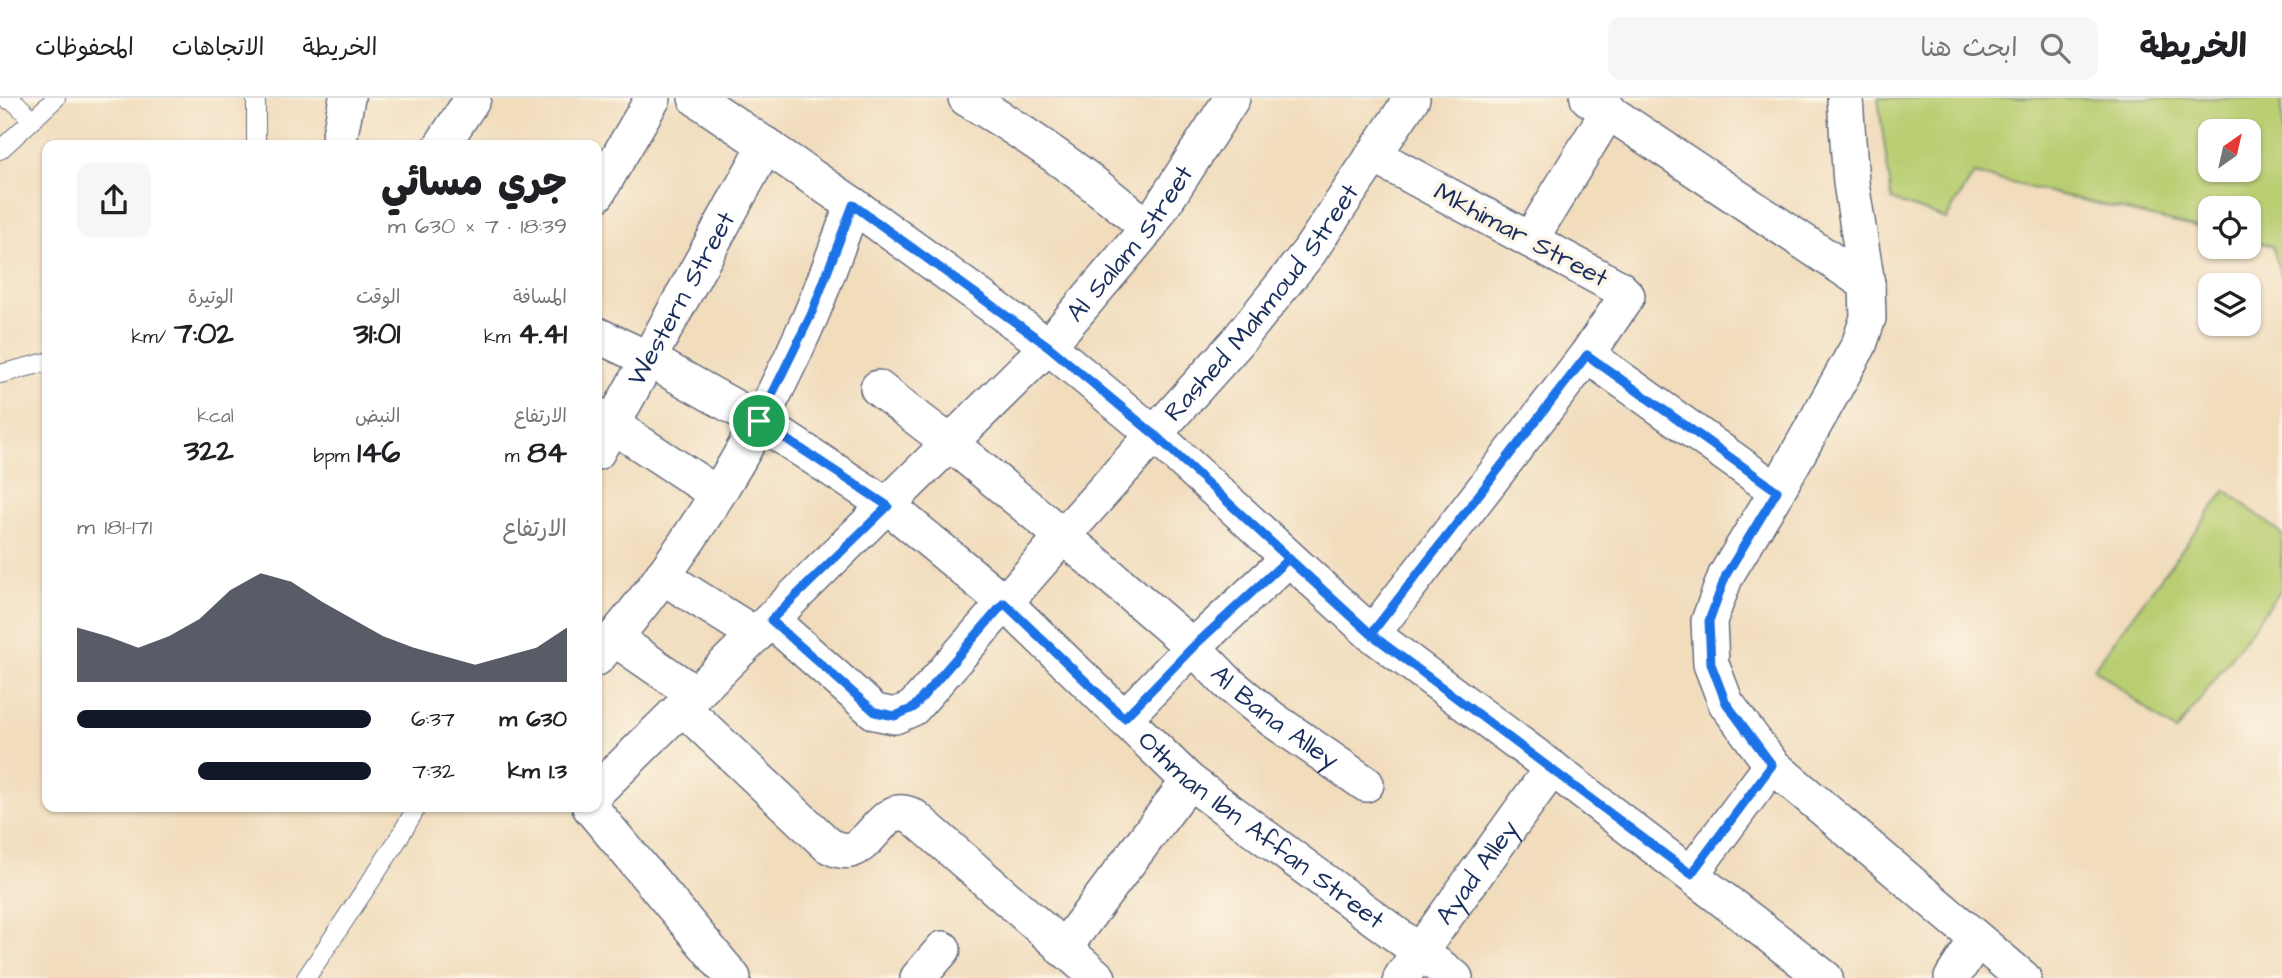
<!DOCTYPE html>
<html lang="ar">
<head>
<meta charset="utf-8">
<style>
  :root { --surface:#fff; --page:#f6f6f6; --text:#202124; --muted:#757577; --line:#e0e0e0; --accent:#111827 }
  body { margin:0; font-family:"Architects Daughter","Playpen Sans Arabic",sans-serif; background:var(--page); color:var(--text); direction:rtl; height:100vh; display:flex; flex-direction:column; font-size:26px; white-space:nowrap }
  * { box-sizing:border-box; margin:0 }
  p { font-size:23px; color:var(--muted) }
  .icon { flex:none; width:38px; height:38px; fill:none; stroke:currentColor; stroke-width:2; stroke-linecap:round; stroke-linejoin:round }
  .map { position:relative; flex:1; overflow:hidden; direction:ltr }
  .side { position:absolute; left:42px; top:42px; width:560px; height:672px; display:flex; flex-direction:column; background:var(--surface); border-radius:14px; box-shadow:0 2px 5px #0004; direction:rtl }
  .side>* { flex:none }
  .needle { width:46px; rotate:34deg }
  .controls { position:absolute; left:2198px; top:21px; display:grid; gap:14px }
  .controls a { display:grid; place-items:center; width:63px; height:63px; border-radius:14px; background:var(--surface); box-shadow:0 2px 5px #0004; font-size:35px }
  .pin { position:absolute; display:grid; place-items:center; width:60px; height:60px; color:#fff; margin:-30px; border:4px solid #fff; border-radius:50%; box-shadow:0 2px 7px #0007 }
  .round { display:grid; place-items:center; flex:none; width:74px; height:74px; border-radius:14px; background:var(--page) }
  .overview { display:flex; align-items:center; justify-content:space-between; height:119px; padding:0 35px }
  h1 { font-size:38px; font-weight:800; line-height:52px }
  .stats { display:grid; grid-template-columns:repeat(3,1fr); gap:10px; height:119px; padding:7px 35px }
  .stats div { display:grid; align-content:center }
  .stats b { font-size:30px; font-weight:800 }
  .stats small { font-size:19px; font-weight:400 }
  .stats p { font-size:19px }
  .chart { height:196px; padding:14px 35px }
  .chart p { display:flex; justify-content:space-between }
  .chart svg { width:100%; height:126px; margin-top:7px; fill:var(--accent); opacity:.7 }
  ul { padding:0 35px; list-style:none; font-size:23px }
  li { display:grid; grid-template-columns:112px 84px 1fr; align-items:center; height:52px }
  li i { height:18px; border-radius:9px; background:var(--accent) }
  header { display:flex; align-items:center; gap:42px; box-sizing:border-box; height:98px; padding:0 35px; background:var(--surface); border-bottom:2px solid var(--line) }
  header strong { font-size:33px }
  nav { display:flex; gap:38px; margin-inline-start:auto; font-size:24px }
  .search { width:490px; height:63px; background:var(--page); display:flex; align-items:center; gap:18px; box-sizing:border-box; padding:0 24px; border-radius:14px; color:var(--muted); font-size:26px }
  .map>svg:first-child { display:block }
</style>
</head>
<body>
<header>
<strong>الخريطة</strong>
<div class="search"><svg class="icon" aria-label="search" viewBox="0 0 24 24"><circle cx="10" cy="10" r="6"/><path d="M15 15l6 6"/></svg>ابحث هنا</div>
<nav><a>الخريطة</a><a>الاتجاهات</a><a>المحفوظات</a></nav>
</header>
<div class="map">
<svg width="2282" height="880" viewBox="0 0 2282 880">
  <rect width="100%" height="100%" fill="#fcf5e5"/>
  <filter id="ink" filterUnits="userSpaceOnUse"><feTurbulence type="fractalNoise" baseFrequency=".0143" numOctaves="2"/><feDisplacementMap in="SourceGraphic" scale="14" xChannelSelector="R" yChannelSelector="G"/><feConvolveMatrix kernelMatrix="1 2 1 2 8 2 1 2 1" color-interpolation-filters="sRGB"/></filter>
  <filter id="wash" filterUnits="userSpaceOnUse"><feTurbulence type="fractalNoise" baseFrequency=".00686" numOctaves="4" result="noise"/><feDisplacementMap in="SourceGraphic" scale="28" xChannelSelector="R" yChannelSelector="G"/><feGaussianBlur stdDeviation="1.57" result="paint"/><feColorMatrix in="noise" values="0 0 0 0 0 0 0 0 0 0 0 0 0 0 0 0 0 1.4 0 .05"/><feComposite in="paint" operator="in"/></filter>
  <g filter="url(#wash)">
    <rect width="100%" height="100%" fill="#f1dcbc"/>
    <g fill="#b9ce72" stroke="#6a7e68" stroke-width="2" fill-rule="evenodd">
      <path d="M1878,0H2282V180L2272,148L2249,142V110H2210V133L1974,76L1946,121L1892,102ZM2210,33H2249V72H2210Z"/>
      <path d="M2226,392L2282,436V490L2176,634L2094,570Z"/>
    </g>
  </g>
  <g filter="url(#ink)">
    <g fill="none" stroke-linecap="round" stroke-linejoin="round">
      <g stroke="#666c7f" stroke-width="20">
        <g id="lane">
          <path d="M4,0L16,5L32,22"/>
          <path d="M256,0V47"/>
          <path d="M0,52L56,0"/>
          <path d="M0,276L47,264"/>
          <path d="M306,880L394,748L417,709"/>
        </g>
      </g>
      <g stroke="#666c7f" stroke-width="38">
        <g id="street">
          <path d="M696,0L853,107L1048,248L1155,337L1372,536L1552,670L1825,880"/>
          <path d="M966,0C1028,36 1093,83 1148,130"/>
          <path d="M1588,0L1867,186"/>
          <path d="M1845,0L1851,85L1867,186L1868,220L1859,247L1777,393L1726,477L1709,523L1711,566L1726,605L1772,667L2023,880"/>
          <path d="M338,47L347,0"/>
          <path d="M442,47L473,0"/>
          <path d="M597,96L653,0"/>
          <path d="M1530,142L1609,12"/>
          <path id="s1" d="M597,237L648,261L759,323L888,408L1004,504L1189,683L1455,880"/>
          <path d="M1587,257L1777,393"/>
          <path id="s2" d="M878,290L951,346L1094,464L1193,549L1228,585L1272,621L1366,686"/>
          <path d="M597,317L717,396"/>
          <path id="s3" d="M597,354L766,47"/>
          <path d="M662,478L756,537"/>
          <path id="s4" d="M771,522L875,614L895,618L913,610L1063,438L1237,244L1309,154L1412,0"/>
          <path d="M1372,536L1587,257L1627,198L1619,190L1373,57"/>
          <path d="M614,540L695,596"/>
          <path d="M597,560C685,460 758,339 811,217C826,181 839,143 853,107"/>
          <path d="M682,609L828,747C871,773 877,697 914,719L1098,880"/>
          <path d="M1124,620L1193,549L1288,461"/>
          <path id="s5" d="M597,693L1048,248L1148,130L1232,0"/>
          <path d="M590,709L733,880"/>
          <path d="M1691,776L1772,667"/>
          <path d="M1063,851L1189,683"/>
          <path d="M918,880L943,851"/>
          <path id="s6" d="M1401,880L1552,670"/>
          <path d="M1952,880L1976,842"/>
        </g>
      </g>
      <use href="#lane" stroke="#fff" stroke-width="18"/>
      <use href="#street" stroke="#fff" stroke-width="35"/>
    </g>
  </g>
  <g fill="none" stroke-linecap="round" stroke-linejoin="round" filter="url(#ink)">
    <g stroke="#fff" stroke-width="14">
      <path id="route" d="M759,323L888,408L771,522L875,614L895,618L913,610L1004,505L1124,620L1193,549L1288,461L1371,536L1587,257L1777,393L1726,477L1709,523L1711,566L1726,605L1772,667L1691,776L1371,536L1155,337L1048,248L853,107L811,217L759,323"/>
    </g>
    <use href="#route" stroke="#1a73e8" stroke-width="9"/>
  </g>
  <g text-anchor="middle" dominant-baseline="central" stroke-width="7" stroke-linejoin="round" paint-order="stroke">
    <g font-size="26" fill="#1b2f5e" stroke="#fcf5e5">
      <text transform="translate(1521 137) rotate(28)">Mkhimar Street</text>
      <text stroke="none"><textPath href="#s5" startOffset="765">Al Salam Street</textPath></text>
      <text stroke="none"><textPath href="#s3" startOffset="175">Western Street</textPath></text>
      <text stroke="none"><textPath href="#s4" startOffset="714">Rashed Mahmoud Street</textPath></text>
      <text stroke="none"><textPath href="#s2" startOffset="516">Al Bana Alley</textPath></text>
      <text stroke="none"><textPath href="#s1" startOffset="833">Othman Ibn Affan Street</textPath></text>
      <text stroke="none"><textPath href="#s6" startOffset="130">Ayad Alley</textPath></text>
    </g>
  </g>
</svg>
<div class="controls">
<a><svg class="needle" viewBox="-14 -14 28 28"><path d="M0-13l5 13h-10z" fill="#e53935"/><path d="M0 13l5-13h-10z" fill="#757577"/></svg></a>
<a><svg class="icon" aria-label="locate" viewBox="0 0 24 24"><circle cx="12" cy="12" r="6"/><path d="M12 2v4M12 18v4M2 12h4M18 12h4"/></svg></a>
<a><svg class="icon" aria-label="layers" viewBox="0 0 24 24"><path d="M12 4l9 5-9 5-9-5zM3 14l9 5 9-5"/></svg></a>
</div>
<div class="pin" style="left:759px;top:323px;background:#1e9e55"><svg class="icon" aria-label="arrive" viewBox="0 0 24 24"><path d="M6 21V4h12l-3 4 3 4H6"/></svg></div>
<section class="side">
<div class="overview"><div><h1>جري مسائي</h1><p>18:39 · 7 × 630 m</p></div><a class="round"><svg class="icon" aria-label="share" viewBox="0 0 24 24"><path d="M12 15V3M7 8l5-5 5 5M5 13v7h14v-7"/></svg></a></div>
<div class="stats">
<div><p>المسافة</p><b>4.41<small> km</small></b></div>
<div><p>الوقت</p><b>31:01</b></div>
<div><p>الوتيرة</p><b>7:02<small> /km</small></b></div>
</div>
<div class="stats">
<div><p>الارتفاع</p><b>84<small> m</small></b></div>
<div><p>النبض</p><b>146<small> bpm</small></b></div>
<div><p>kcal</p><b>322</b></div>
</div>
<div class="chart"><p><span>الارتفاع</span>171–181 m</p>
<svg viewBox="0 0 160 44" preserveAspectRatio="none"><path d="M0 44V25L10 28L20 32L30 28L40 22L50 12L60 6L70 9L80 16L90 22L100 28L110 32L120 35L130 38L140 35L150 32L160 25V44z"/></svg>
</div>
<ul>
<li><b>630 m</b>6:37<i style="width:100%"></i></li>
<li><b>1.3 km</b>7:32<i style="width:59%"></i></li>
</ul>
</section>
</div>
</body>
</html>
